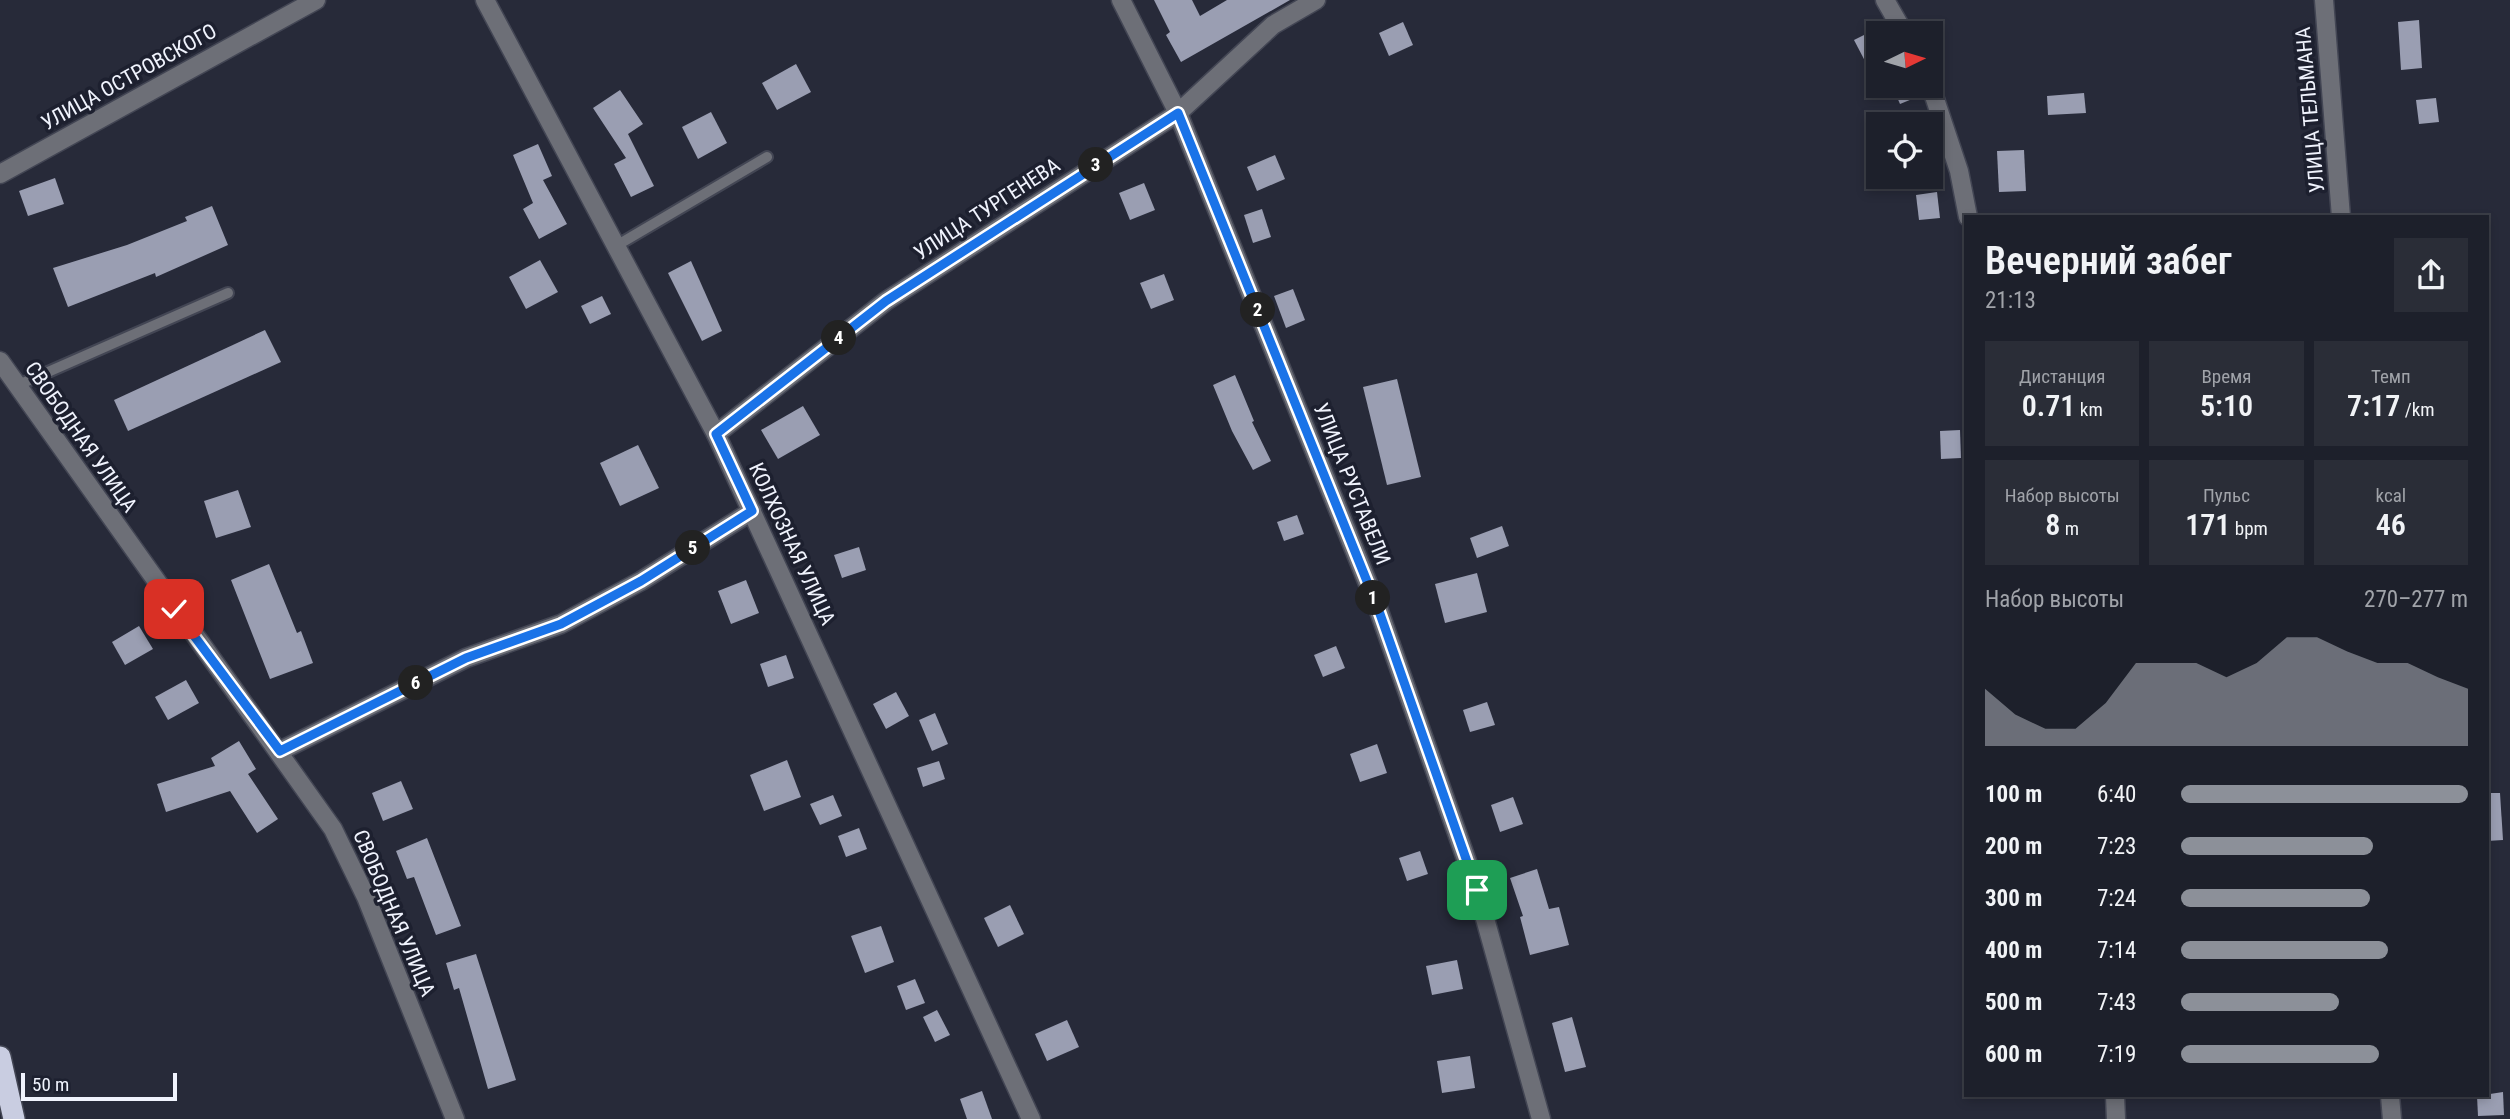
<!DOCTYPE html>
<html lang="ru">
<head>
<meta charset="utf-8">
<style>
  :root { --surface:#1d202b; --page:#2a2d37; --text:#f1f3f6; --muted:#a0a3a9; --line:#3b3e47; --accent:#8c9099 }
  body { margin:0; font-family:"Roboto Condensed",sans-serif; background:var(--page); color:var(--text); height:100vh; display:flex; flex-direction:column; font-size:26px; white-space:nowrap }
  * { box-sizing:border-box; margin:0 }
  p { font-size:23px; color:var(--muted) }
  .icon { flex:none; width:38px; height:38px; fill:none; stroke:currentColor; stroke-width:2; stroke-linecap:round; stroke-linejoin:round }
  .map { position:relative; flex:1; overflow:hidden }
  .panel { position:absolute; left:1964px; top:215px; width:525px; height:882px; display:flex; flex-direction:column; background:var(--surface); border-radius:0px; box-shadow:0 4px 10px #0003,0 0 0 2px var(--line) }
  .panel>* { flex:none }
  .needle { width:46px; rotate:85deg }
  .controls { position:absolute; left:1866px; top:21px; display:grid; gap:14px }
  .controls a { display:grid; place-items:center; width:77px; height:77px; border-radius:0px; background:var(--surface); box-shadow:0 4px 10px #0003,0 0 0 2px var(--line); font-size:35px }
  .scale { position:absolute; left:21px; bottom:18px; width:156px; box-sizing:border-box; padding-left:7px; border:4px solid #f0f3fd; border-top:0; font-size:19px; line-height:24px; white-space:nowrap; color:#f0f3fd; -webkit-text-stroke:5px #1d202f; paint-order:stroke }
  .pin { position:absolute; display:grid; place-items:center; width:60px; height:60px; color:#fff; margin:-30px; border-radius:14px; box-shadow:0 4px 10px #0006 }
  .km { position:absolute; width:35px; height:35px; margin:-18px; border-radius:50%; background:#222; color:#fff; font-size:19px; line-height:35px; text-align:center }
  .round { display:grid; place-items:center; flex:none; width:74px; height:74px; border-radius:0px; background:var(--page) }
  .head { display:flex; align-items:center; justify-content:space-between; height:119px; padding:0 21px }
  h1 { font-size:38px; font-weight:600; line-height:52px }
  .figures { display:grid; grid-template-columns:repeat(3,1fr); gap:10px; height:119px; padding:7px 21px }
  .figures div { display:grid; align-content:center; border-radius:0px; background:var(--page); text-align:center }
  .figures b { font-size:30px; font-weight:600 }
  .figures small { font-size:19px; font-weight:400 }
  .figures p { font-size:19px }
  .chart { height:196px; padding:14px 21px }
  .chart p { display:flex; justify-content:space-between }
  .chart svg { width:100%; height:126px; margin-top:7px; fill:var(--accent); opacity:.7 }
  ul { padding:0 21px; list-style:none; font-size:23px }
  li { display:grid; grid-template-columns:112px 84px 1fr; align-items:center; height:52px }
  li i { height:18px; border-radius:9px; background:var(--accent) }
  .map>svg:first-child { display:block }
</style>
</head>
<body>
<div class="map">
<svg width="2510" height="1119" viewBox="0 0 2510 1119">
  <rect width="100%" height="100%" fill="#272a39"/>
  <g fill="#9a9eb2">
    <path d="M1154,0H1192L1200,16L1227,0H1290L1181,62L1166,35L1170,32Z"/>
    <path d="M2419,20L2422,68L2401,70L2398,22Z"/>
    <path d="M1403,22L1413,45L1389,56L1379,33Z"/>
    <path d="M1878,28V57L1866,63L1854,40Z"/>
    <path d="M796,64L811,92L777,110L762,83Z"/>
    <path d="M1892,86H1919L1922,95L1900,104Z"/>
    <path d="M620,90L643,124L628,134L654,186L631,197L614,164L626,158L593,108Z"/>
    <path d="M2084,93L2086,113L2048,115L2047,96Z"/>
    <path d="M2436,98L2439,122L2419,124L2416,100Z"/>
    <path d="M711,112L727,143L698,159L682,127Z"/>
    <path d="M538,144L552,176L543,180L567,224L539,239L523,209L533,203L513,155Z"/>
    <path d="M2024,150L2026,191L1999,192L1997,151Z"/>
    <path d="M1275,155L1285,179L1257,191L1247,167Z"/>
    <path d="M55,178L64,204L28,216L19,191Z"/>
    <path d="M1144,183L1155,210L1130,220L1119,193Z"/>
    <path d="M1937,192L1940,218L1919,220L1916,195Z"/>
    <path d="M212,206L228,245L156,277L155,273L68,307L53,268L127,245L187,221L185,217Z"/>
    <path d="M1262,209L1271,237L1253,243L1244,215Z"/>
    <path d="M540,260L558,292L526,309L509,277Z"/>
    <path d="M691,261L722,331L702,341L668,273Z"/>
    <path d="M1164,274L1174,300L1151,309L1140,283Z"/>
    <path d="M1293,289L1305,320L1286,328L1274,296Z"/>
    <path d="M602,296L611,314L590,324L581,306Z"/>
    <path d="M265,330L281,362L128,431L114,400Z"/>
    <path d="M1235,375L1254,421L1252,422L1271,461L1253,470L1232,431L1213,385Z"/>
    <path d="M1397,379L1421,477L1387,485L1363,387Z"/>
    <path d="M803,406L820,435L778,459L761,430Z"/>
    <path d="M1960,430L1961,458L1941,459L1940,431Z"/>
    <path d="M638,445L659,488L620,506L600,463Z"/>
    <path d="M238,490L251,527L216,538L204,501Z"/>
    <path d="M1297,515L1304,534L1284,541L1277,522Z"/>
    <path d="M1502,526L1509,546L1477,558L1470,538Z"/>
    <path d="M859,547L866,570L842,578L834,555Z"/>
    <path d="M269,564L297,633L301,631L313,663L270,679L231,580Z"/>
    <path d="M1477,573L1487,612L1445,623L1435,584Z"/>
    <path d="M746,580L759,613L731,624L718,591Z"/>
    <path d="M139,626L153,649L125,665L112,642Z"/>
    <path d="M1336,646L1345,668L1323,677L1314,655Z"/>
    <path d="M786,655L794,678L768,687L760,664Z"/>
    <path d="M186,680L199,703L168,720L155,697Z"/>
    <path d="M896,692L909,716L886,729L873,704Z"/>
    <path d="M1487,702L1495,725L1470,732L1463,710Z"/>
    <path d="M935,713L948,744L932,751L919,720Z"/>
    <path d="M239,741L256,769L248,774L278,819L257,833L230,791L166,812L157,784L215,766L211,758Z"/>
    <path d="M1377,744L1387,773L1360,782L1350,754Z"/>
    <path d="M787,760L801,797L764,811L750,775Z"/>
    <path d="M939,761L945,779L923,787L917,768Z"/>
    <path d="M401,781L413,809L383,821L372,793Z"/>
    <path d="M2487,793H2500L2503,840L2487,841Z"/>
    <path d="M833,795L842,816L820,825L810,804Z"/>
    <path d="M1513,797L1523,824L1500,832L1491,805Z"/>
    <path d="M859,828L867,849L846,857L838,836Z"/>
    <path d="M427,838L461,926L436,935L414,877L407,879L396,851Z"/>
    <path d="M1420,851L1428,874L1407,881L1399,858Z"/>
    <path d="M1537,869L1549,909L1559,907L1569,945L1530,955L1520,917L1523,916L1510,878Z"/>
    <path d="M1010,905L1024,934L998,947L984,918Z"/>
    <path d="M881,926L894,962L865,973L851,936Z"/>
    <path d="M476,954L516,1080L488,1089L459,988L454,990L446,963Z"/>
    <path d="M1457,960L1463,989L1432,995L1426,966Z"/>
    <path d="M915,979L925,1003L906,1010L897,986Z"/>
    <path d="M937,1010L950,1035L935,1042L923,1017Z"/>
    <path d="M1572,1017L1586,1067L1565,1072L1552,1023Z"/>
    <path d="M1067,1020L1079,1047L1047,1061L1035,1034Z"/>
    <path d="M1470,1056L1475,1088L1442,1093L1437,1061Z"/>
    <path d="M982,1091L992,1119H967L960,1099Z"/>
    <path d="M2503,1092L2504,1115L2478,1116L2477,1096Z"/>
  </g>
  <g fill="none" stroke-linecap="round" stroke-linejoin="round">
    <g stroke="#434654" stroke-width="14">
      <g id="lane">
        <path d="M616,246L767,157"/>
        <path d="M16,386L228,293"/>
      </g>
    </g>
    <g stroke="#434654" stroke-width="21">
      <g id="street">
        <path d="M485,0L716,434L1031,1119"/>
        <path d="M1121,0L1178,113L1379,611L1477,890L1541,1119"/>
        <path d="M1885,0L1904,33"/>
        <path d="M2324,0L2341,217"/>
        <path d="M1930,84L1959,171L1968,217"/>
        <path d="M0,174L316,0"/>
        <path d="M0,361L333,829L366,897L455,1119"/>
        <path d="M716,434L886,301L1178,113L1273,25L1316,0"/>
        <path d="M280,751L466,658L561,624L641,581L752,511"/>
        <path d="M2115,1096L2116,1119"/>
        <path d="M2390,1096L2392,1119"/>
      </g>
    </g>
    <g stroke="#434654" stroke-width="24">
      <path id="highway" d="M0,1057L14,1119"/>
    </g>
    <use href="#lane" stroke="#6d6f77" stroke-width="10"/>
    <use href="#street" stroke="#6d6f77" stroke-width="18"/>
    <use href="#highway" stroke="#c9cde1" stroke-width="21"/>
  </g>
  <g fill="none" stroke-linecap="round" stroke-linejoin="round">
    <g stroke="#fff" stroke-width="14">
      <path id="route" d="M174,609L280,751L466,658L561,624L641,581L752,511L716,434L886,301L1178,113L1379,611L1477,890"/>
    </g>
    <use href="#route" stroke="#1a73e8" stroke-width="9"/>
  </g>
  <g text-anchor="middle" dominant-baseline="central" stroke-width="7" stroke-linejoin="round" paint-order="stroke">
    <g font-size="21" fill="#f0f3fd" stroke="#1d202f">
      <text transform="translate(129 77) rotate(-29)">УЛИЦА ОСТРОВСКОГО</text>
      <text transform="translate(2310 110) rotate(-95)">УЛИЦА ТЕЛЬМАНА</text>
      <text transform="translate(987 209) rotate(-33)">УЛИЦА ТУРГЕНЕВА</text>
      <text transform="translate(81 437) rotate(55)">СВОБОДНАЯ УЛИЦА</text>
      <text transform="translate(1352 484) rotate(68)">УЛИЦА РУСТАВЕЛИ</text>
      <text transform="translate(792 544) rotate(65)">КОЛХОЗНАЯ УЛИЦА</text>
      <text transform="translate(394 913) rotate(67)">СВОБОДНАЯ УЛИЦА</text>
    </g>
  </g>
</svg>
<div class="controls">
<a><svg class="needle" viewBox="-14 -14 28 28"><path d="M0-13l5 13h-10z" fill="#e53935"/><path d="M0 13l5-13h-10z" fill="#a0a3a9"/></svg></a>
<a><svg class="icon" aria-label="locate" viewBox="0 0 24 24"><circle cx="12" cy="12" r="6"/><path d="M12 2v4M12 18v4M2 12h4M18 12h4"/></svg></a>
</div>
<div class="scale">50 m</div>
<div class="pin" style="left:1477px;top:890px;background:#1e9e55"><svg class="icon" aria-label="arrive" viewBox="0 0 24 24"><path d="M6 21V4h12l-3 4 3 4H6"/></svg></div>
<div class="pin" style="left:174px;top:609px;background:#d93025"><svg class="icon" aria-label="check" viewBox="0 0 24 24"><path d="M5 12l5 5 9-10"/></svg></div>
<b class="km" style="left:1373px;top:598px">1</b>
<b class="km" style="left:1258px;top:310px">2</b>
<b class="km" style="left:1096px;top:165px">3</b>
<b class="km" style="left:839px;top:338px">4</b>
<b class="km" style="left:693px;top:548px">5</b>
<b class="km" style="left:416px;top:683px">6</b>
<section class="panel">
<div class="head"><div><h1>Вечерний забег</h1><p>21:13</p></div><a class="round"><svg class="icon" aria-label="share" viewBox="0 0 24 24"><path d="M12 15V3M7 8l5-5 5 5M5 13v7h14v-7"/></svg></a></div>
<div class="figures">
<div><p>Дистанция</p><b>0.71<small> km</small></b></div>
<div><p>Время</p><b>5:10</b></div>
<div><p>Темп</p><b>7:17<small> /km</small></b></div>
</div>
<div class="figures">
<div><p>Набор высоты</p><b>8<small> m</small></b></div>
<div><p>Пульс</p><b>171<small> bpm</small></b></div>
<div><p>kcal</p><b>46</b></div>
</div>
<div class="chart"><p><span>Набор высоты</span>270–277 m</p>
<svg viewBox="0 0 160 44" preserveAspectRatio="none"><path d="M0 44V24L10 33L20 38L30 38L40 29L50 15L60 15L70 15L80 20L90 15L100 6L110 6L120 11L130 15L140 15L150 20L160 24V44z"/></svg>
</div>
<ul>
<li><b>100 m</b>6:40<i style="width:100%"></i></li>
<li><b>200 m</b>7:23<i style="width:67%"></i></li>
<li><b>300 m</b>7:24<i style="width:66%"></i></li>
<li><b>400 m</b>7:14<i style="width:72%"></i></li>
<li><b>500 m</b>7:43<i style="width:55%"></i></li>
<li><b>600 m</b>7:19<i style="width:69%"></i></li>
</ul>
</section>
</div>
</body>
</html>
